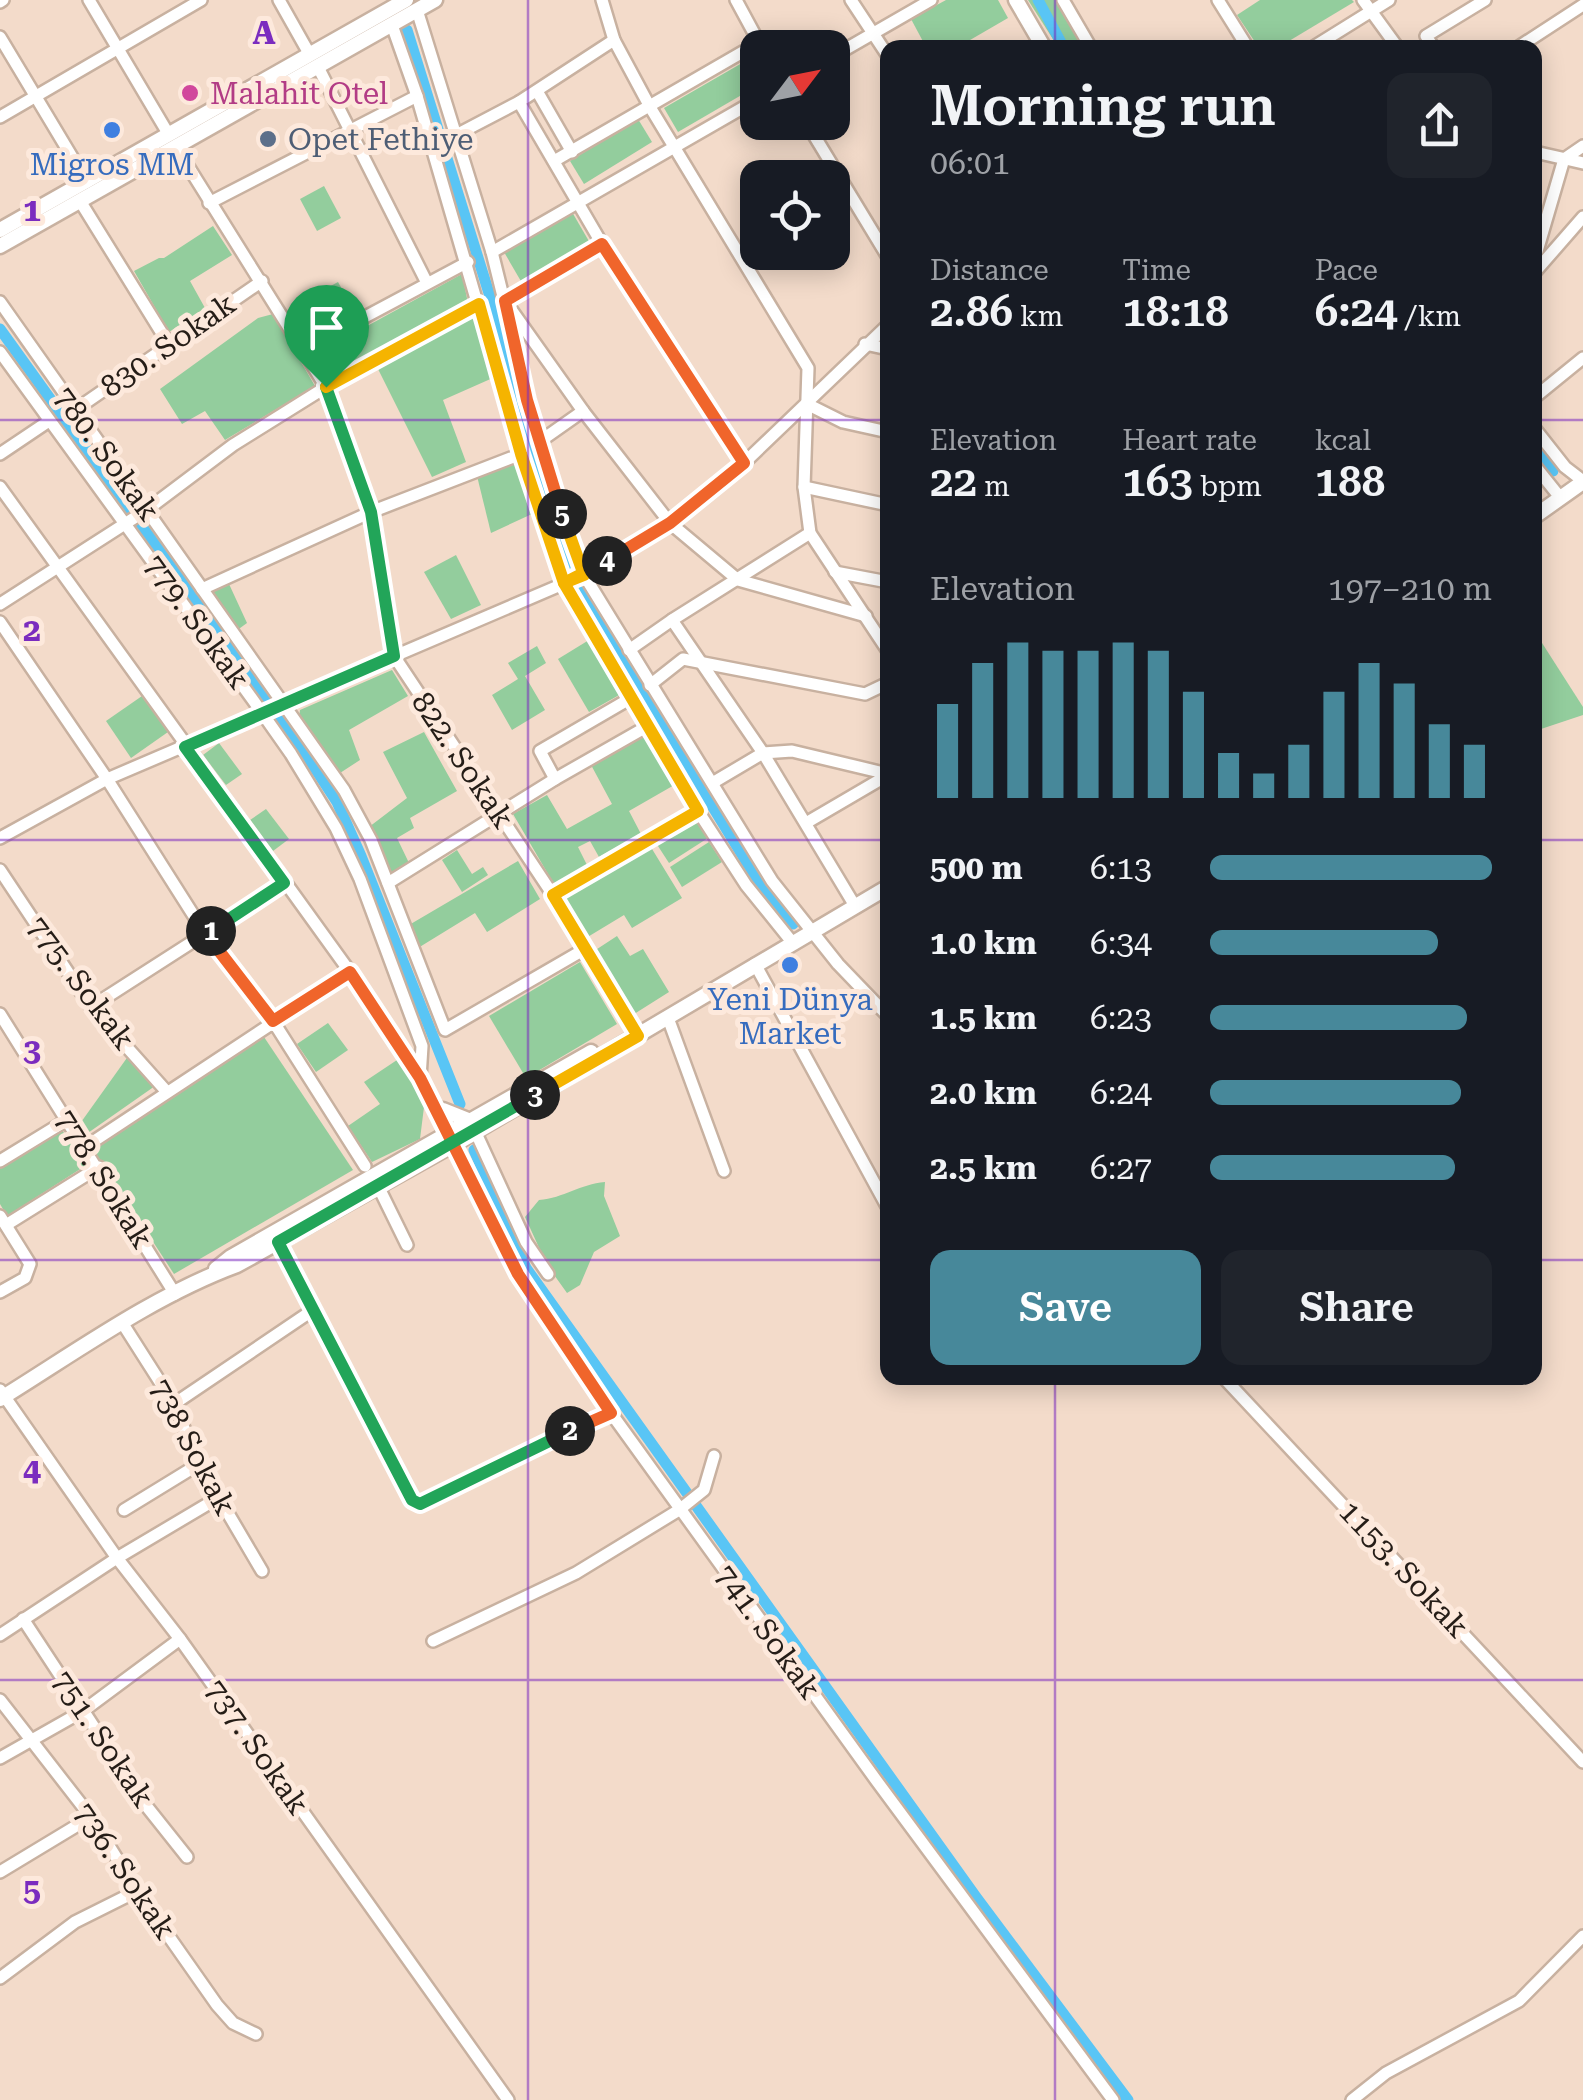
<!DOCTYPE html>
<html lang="en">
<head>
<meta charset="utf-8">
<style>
  :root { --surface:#171b24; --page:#20242c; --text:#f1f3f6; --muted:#9ea1a6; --accent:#47889a }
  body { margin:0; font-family:"Roboto Serif",serif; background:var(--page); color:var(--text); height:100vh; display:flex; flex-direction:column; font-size:38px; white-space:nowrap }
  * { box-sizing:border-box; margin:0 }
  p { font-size:32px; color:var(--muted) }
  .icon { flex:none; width:55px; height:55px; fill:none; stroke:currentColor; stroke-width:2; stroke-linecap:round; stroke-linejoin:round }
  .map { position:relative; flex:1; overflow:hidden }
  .panel { position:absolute; left:880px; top:40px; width:662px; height:1345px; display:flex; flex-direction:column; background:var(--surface); border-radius:20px; box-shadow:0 5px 25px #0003 }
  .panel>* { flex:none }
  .needle { width:65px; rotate:58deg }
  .fabs { position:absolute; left:740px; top:30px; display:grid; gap:20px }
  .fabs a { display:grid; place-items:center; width:110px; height:110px; border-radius:20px; background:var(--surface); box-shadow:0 5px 25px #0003; font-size:50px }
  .pin { position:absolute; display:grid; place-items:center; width:85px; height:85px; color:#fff; margin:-102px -42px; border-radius:50% 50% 50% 0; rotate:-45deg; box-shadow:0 0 10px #0007 }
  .pin .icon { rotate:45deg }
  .km { position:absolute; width:50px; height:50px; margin:-25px; border-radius:50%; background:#222; color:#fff; font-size:28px; line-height:50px; text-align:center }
  .round { display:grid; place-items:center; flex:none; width:105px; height:105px; border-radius:20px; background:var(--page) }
  .overview { display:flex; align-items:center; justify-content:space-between; height:170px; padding:0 50px }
  h1 { font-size:55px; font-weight:600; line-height:75px }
  .metrics { display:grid; grid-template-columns:repeat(3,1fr); gap:15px; height:170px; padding:10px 50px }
  .metrics div { display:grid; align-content:center }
  .metrics b { font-size:42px; font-weight:600 }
  .metrics small { font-size:28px; font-weight:400 }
  .metrics p { font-size:28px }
  .chart { height:280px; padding:20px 50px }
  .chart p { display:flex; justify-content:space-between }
  .chart svg { width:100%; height:180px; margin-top:10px; stroke:var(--accent); stroke-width:6 }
  .button { display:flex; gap:20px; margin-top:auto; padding:20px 50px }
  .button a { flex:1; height:115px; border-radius:20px; background:var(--accent); color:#fff; font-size:40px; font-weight:600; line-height:115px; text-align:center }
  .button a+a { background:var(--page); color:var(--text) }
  ul { padding:0 50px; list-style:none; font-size:32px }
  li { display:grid; grid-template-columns:160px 120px 1fr; align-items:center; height:75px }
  li i { height:25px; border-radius:12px; background:var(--accent) }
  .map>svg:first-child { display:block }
</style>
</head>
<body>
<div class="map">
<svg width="1583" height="2100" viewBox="0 0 1583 2100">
  <rect width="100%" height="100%" fill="#f3dbca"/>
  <g fill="#93cd9d">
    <path d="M946,0H998L1008,18L958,47H926L911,19Z"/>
    <path d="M1028,0H1056L1084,47H1058Z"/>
    <path d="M1260,0H1352L1354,2L1279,47L1259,48L1237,15Z"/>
    <path d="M749,59L757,73V86L678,132L664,108Z"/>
    <path d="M638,119L652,142L584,184L570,161Z"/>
    <path d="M324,186L341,218L317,231L300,199Z"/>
    <path d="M572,212L590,243L522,283L504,252Z"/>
    <path d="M213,226L232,255L190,281L205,308L169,332L134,271L159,258H164Z"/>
    <path d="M462,274L468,303L327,379L316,354Z"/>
    <path d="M338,282L354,310L328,325L312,296Z"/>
    <path d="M273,314L315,386L225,440L205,411L182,424L160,389L258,318Z"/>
    <path d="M479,314L495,377L443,400L466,462L432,477L378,369Z"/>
    <path d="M517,462L532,514L491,533L477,476Z"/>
    <path d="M456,555L481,605L451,619L424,572Z"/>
    <path d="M229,584L247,623L236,631L211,592Z"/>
    <path d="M1535,632L1583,707V715L1535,731Z"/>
    <path d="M589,640L621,694L589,712L558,659Z"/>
    <path d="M537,646L546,663L525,676L545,710L512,730L492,695L518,679L508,663Z"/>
    <path d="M392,670L408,696L349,730L360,760L340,773L299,718L300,710Z"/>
    <path d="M142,696L168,732L131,758L106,721Z"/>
    <path d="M424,732L457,791L410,818L414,828L397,838L409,863L389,874L369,827L407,798L383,752Z"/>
    <path d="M646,732L676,784L629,811L641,834L599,857L590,841L578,847L588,867L555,886L513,814L547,795L567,829L612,804L590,763Z"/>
    <path d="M219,743L242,774L226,785L203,755Z"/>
    <path d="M266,809L289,839L273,851L250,820Z"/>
    <path d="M696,818L708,838L669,863L656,843Z"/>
    <path d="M709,842L722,862L682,887L670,867Z"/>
    <path d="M649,844L682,898L632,928L624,915L586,938L561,895Z"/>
    <path d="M457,850L472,874L483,867L488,875L462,892L442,860Z"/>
    <path d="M518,861L540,899L487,932L475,913L418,948L409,925Z"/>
    <path d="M617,936L630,956L643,949L669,992L631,1016L591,953Z"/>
    <path d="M580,962L617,1024L526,1078L489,1016Z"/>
    <path d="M328,1023L348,1050L316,1072L297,1044Z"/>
    <path d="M262,1034L353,1170L174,1274L96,1154L99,1143Z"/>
    <path d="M129,1055L155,1086L85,1135L79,1125Z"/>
    <path d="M397,1060L425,1099L420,1139L372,1162L348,1126L380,1104L364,1082Z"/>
    <path d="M62,1130L85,1166L7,1216L0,1204V1169Z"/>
    <path d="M605,1182L604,1196L620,1236L594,1252L580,1285L567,1293L547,1265L525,1217L539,1200C564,1198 580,1184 605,1182Z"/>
  </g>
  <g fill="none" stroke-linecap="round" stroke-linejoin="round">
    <g stroke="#59c5f5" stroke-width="11">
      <path d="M1038,0L1064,48"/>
      <path d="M407,30L493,306L543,496L579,588L755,876L793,924"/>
      <path d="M0,329L301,747L337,802L361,856L460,1104"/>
      <path d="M1535,447L1553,471"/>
      <path d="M474,1150L526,1268L976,1897L1128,2100"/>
    </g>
    <g stroke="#c8b1a0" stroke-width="16">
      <g id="minor">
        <path d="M89,0L169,135"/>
        <path d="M279,0L310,55"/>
        <path d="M602,0L614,40L650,107L808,368L804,487L810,533L888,651"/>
        <path d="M736,0L762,48"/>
        <path d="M851,0L888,56"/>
        <path d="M1063,0L1091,48"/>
        <path d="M1218,0L1248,48"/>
        <path d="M1363,0L1398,48"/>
        <path d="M0,2L3,0"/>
        <path d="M417,10L492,252L539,442L584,575L772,881L838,964L888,1016"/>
        <path d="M392,25L417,96L521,454L564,583L698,811L746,885L792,942"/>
        <path d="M0,37L87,182"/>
        <path d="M1312,48L1389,0"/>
        <path d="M1434,48L1426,36L1485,0"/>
        <path d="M1517,48L1583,5"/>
        <path d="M832,57L931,0"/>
        <path d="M318,67L427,283"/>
        <path d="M537,91L572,152"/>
        <path d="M519,102L602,244L744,463"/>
        <path d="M0,117L201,0"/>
        <path d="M806,122L888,257"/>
        <path d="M456,135L519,102L614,40"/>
        <path d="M176,147L326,387L371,512L394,656L553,895L638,1036"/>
        <path d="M1535,152L1583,163"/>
        <path d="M554,161L760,42"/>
        <path d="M80,201L168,343"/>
        <path d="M209,203L417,96"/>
        <path d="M492,252L758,99"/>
        <path d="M1535,258L1564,159L1583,146"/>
        <path d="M1535,272L1583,217"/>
        <path d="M0,302L344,790L371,840L445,1030L585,949"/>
        <path d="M865,344L888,349"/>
        <path d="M305,349L468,262"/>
        <path d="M0,352L253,700L291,754L336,828L360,879L422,1046L420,1078L445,1132"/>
        <path d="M1535,397L1583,358"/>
        <path d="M807,404L843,422L888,432"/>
        <path d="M75,410L262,281"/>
        <path d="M583,411L505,301L602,244"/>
        <path d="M1535,429L1565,467L1583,481"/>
        <path d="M539,442L583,411L670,523L738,580L866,616"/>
        <path d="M0,454L49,421"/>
        <path d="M1535,466L1559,496"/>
        <path d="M0,487L350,972L420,1079"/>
        <path d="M804,487L888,505"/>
        <path d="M835,572L888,582"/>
        <path d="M202,589L371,512L521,454"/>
        <path d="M0,604L148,509L233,445L326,387L479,305"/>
        <path d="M672,620L763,753L855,906"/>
        <path d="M0,622L107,779L206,935L273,1021L365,1166"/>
        <path d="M629,650L672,620L810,533"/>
        <path d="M650,685L683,659L865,694L888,683"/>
        <path d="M555,779L648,726"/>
        <path d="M714,782L763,753L792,751L888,774"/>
        <path d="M806,823L888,775"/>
        <path d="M0,838L107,779L584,575L670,523L744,463L888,325"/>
        <path d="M0,870L91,1007L167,1092"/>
        <path d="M388,883L555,779L540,751L631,698"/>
        <path d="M553,895L698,811"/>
        <path d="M755,964L888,1208"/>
        <path d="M91,1007L284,883"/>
        <path d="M0,1014L175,1294"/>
        <path d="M668,1018L724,1171"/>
        <path d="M475,1131L526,1242L548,1274"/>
        <path d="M452,1145L518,1274L611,1413L876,1780L1113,2100"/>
        <path d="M85,1147L350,972"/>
        <path d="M0,1161L67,1120"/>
        <path d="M378,1186L407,1245"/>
        <path d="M0,1216L30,1264L25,1278L0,1292"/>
        <path d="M6,1225L99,1167"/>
        <path d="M278,1242L413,1500L420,1504L611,1413"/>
        <path d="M123,1324L174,1404L199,1464L262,1571"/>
        <path d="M1224,1378L1583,1762"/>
        <path d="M0,1390L117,1558L180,1639L508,2100"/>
        <path d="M174,1404L313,1310"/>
        <path d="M124,1510L199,1464"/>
        <path d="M23,1619L144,1803L187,1857"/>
        <path d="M0,1635L117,1558L218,1498"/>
        <path d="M433,1641L576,1573L679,1510L704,1490L714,1456"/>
        <path d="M0,1700L91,1817L137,1891L217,2005L233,2023L256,2034"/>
        <path d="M0,1758L83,1711L180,1639"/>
        <path d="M0,1872L91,1817"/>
        <path d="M0,1978L75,1922L137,1891"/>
        <path d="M1352,2100L1386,2073L1519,2001L1583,1936"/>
      </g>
    </g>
    <g stroke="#c8b1a0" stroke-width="19">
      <g id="major">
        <path d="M1016,0L1044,48"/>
        <path d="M0,230L406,0"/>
        <path d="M0,246L435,0"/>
        <path d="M1535,516L1583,482"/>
        <path d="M443,1110L468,1120"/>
        <path d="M216,1269L231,1257L591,1052"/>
        <path d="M0,1399C76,1352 153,1296 237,1265L452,1145L888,887"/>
      </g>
    </g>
    <use href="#minor" stroke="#fff" stroke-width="11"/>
    <use href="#major" stroke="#fff" stroke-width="14"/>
  </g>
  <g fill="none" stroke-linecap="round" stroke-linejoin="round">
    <g stroke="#fff" stroke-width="20">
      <path id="split-1" d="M211,931L284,883L185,747L394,656L371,512L326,387"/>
    </g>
    <g stroke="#fff" stroke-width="20">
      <path id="split-2" d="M211,931L206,934L273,1021L350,972L420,1078L518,1274L611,1413L570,1431"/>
    </g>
    <g stroke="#fff" stroke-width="20">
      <path id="split-3" d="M535,1095L278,1242L412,1500L420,1504L570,1431"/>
    </g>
    <g stroke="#fff" stroke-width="20">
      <path id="split-4" d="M535,1095L638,1036L553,895L698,811L564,583L607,561"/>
    </g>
    <g stroke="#fff" stroke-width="20">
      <path id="split-5" d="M562,514L527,400L505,301L602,244L744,463L670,523L607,561"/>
    </g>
    <g stroke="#fff" stroke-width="20">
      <path id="split-6" d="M326,387L479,304L521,454L564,583L584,575L562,514"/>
    </g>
    <use href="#split-1" stroke="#22a559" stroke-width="12"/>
    <use href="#split-2" stroke="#f0652b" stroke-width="12"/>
    <use href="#split-3" stroke="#22a559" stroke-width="12"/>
    <use href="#split-4" stroke="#f5b400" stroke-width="12"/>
    <use href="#split-5" stroke="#f0652b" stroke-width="12"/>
    <use href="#split-6" stroke="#f5b400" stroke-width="12"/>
  </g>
  <path fill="none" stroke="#7b2cbf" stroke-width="2.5" stroke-opacity="0.55" d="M528,0V2100M1055,0V48M0,420H888M1535,420H1583M0,840H888M1535,840H1583M0,1260H888M1535,1260H1583M1055,1378V2100M0,1680H1583"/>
  <circle fill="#d1479c" stroke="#fde9dc" stroke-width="4" cx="190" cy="93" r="10"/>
  <g fill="#3f7fe0" stroke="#fde9dc" stroke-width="4">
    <circle cx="112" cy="130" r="10"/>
    <circle cx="790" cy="965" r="10"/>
  </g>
  <circle fill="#5c6f8a" stroke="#fde9dc" stroke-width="4" cx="268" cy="139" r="10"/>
  <g text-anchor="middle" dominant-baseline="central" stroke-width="10" stroke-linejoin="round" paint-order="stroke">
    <g font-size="30" fill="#b23c85" stroke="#fde9dc" text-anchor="start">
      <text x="210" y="93">Malahit Otel</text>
    </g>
    <g font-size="30" fill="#4e5e75" stroke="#fde9dc" text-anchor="start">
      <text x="288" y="139">Opet Fethiye</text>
    </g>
    <g font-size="30" fill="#366cbe" stroke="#fde9dc">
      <text x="112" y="164">Migros MM</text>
      <text x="790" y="999">Yeni Dünya<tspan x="790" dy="34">Market</tspan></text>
    </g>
    <g font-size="30" fill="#251d17" stroke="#fde9dc">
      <text transform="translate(168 345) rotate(-35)">830. Sokak</text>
      <text transform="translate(107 454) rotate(54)">780. Sokak</text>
      <text transform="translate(197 622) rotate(54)">779. Sokak</text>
      <text transform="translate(463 760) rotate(56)">822. Sokak</text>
      <text transform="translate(81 983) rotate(53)">775. Sokak</text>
      <text transform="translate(104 1179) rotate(58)">778. Sokak</text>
      <text transform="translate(193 1447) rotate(62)">738 Sokak</text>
      <text transform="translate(1404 1569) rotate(47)">1153. Sokak</text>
      <text transform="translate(768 1632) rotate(54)">741. Sokak</text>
      <text transform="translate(103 1739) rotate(56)">751. Sokak</text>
      <text transform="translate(257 1747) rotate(55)">737. Sokak</text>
      <text transform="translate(125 1871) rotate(56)">736. Sokak</text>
    </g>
  </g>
  <g font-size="32" text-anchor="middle" font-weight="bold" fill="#7b2cbf" stroke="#fde9dc" stroke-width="10" stroke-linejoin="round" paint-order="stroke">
    <text x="264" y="44">A</text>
    <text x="32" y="221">1</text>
    <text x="32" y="641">2</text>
    <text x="32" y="1061">3</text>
    <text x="32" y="1481">4</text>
    <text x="32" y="1901">5</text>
  </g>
</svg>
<div class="fabs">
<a><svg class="needle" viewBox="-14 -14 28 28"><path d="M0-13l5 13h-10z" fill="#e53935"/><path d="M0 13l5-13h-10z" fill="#9ea1a6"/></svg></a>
<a><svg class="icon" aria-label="locate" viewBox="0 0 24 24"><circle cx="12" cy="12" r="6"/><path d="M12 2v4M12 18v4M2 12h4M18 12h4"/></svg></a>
</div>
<div class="pin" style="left:326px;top:387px;background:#1e9e55"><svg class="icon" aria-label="arrive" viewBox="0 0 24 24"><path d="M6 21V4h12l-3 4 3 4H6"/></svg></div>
<b class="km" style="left:211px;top:931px">1</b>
<b class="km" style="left:570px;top:1431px">2</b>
<b class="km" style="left:535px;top:1095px">3</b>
<b class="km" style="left:607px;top:561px">4</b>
<b class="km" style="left:562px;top:514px">5</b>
<section class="panel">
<div class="overview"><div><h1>Morning run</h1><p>06:01</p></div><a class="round"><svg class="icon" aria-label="share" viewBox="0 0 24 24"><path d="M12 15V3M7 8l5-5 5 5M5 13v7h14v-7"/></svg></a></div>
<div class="metrics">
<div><p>Distance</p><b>2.86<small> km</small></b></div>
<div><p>Time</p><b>18:18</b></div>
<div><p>Pace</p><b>6:24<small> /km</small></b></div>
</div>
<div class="metrics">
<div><p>Elevation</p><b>22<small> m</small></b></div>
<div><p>Heart rate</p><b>163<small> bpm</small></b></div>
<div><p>kcal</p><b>188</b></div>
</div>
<div class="chart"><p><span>Elevation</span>197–210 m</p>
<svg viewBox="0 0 160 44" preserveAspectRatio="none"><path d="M5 44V21M15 44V11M25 44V6M35 44V8M45 44V8M55 44V6M65 44V8M75 44V18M85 44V33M95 44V38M105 44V31M115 44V18M125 44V11M135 44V16M145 44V26M155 44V31"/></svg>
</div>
<ul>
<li><b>500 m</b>6:13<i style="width:100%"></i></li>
<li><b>1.0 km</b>6:34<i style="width:81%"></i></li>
<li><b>1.5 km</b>6:23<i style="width:91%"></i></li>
<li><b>2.0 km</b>6:24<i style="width:89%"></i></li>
<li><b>2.5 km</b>6:27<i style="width:87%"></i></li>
</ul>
<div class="button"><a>Save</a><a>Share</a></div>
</section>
</div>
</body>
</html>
